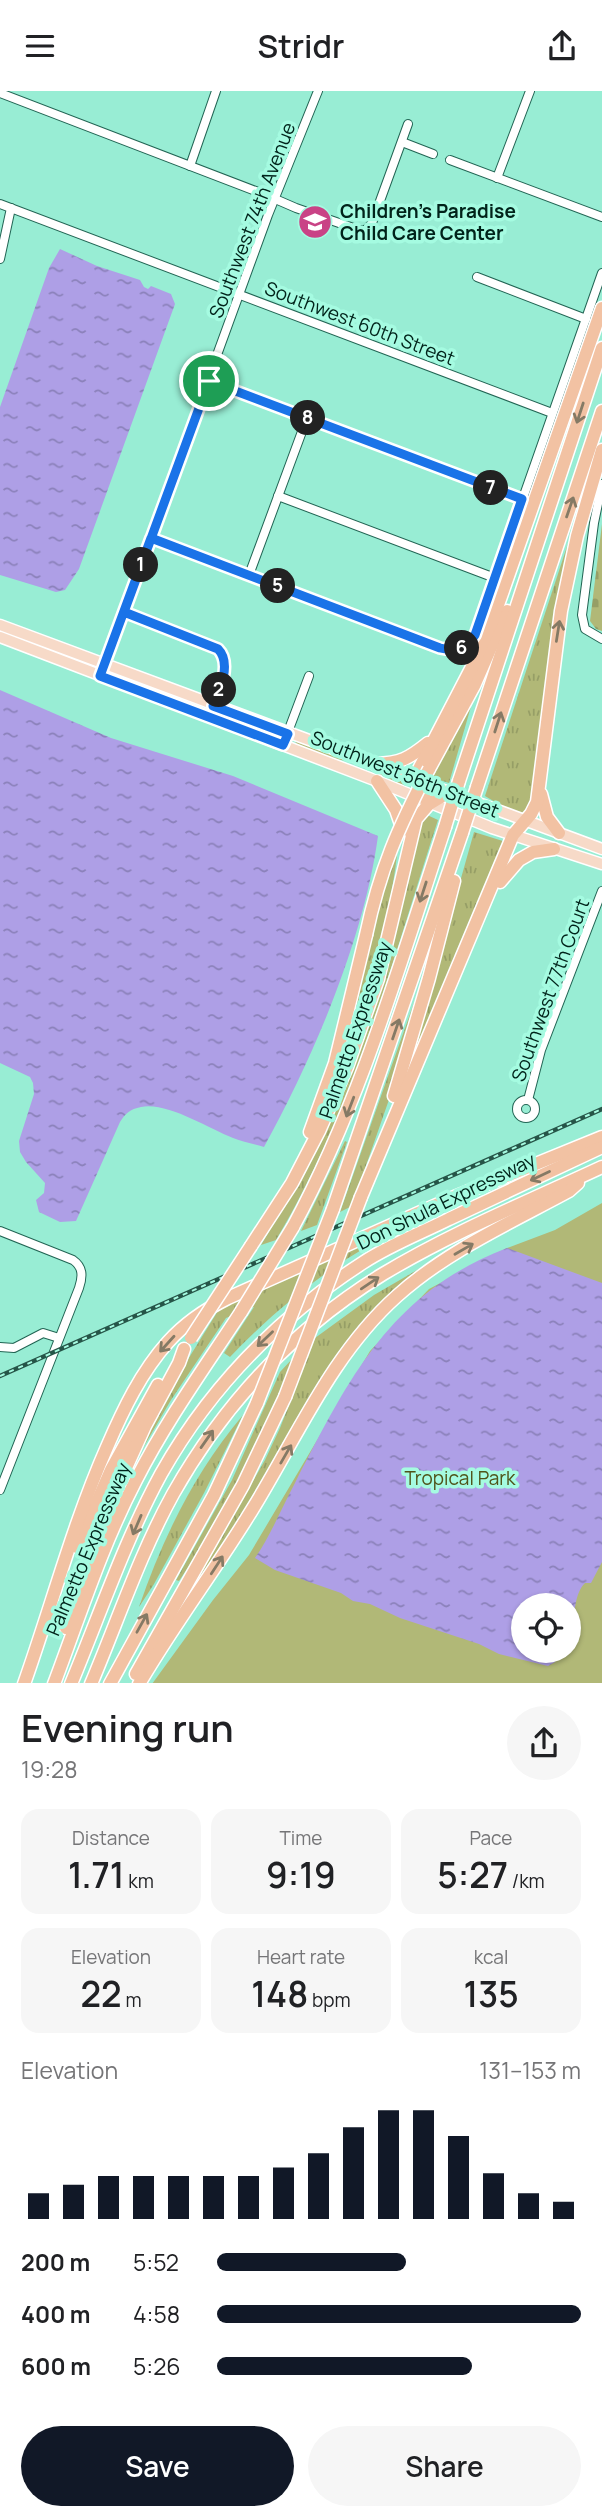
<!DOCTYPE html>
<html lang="en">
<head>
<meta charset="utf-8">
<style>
  :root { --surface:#fff; --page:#f6f6f6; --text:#202124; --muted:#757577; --accent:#111827 }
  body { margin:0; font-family:Manrope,sans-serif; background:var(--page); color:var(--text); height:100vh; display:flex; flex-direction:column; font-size:26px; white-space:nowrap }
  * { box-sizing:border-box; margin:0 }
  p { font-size:23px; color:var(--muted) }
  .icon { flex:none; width:38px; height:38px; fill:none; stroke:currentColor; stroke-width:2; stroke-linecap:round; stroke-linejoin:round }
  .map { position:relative; height:1592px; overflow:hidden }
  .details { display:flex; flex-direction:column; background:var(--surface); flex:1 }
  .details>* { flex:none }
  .controls { position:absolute; left:511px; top:1502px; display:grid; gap:14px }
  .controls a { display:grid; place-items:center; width:70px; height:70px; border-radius:50%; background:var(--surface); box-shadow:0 2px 5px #0004; font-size:35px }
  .pin { position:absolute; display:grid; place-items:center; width:60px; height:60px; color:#fff; margin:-30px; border:4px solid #fff; border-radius:50%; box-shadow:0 2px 7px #0007 }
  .km { position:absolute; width:35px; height:35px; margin:-18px; border-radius:50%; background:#222; color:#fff; font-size:19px; line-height:35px; text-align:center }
  .round { display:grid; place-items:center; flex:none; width:74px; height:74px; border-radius:37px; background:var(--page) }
  .summary { display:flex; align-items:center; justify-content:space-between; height:119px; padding:0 21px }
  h1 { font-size:38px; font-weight:600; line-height:52px }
  .metrics { display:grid; grid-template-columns:repeat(3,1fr); gap:10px; height:119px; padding:7px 21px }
  .metrics div { display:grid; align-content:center; border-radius:18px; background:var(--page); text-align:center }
  .metrics b { font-size:35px; font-weight:600 }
  .metrics small { font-size:19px; font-weight:400 }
  .metrics p { font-size:19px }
  .chart { height:196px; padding:14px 21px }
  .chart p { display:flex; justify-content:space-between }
  .chart svg { width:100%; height:126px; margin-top:7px; stroke:var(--accent); stroke-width:6 }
  .button { display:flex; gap:14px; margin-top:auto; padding:14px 21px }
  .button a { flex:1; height:80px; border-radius:42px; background:var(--accent); color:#fff; font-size:28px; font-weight:600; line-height:80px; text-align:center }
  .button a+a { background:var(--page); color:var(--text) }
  ul { padding:0 21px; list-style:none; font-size:23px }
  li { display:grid; grid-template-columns:112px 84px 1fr; align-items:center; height:52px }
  li i { height:18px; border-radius:9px; background:var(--accent) }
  header { display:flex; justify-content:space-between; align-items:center; height:91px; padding:0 21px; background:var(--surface); font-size:32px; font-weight:600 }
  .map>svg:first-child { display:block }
</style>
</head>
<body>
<header><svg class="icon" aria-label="menu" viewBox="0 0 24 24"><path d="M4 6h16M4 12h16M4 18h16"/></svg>Stridr<svg class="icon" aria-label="share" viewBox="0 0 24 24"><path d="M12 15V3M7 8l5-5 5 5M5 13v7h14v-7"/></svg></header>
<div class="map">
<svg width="602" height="1593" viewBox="0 0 602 1593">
  <defs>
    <pattern id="grass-tufts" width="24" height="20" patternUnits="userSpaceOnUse" patternTransform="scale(1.75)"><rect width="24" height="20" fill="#b1b877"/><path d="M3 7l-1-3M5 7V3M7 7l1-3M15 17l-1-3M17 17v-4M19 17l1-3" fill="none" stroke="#969e66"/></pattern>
    <pattern id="cemetery-stones" width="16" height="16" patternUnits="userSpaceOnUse" patternTransform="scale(1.75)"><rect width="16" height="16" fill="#b1b877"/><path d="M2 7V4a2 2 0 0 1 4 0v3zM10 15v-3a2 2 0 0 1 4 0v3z" fill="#969e66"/></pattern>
    <pattern id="water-ripples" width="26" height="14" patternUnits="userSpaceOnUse" patternTransform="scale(1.75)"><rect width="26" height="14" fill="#ae9fe6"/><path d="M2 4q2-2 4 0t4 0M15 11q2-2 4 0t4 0" fill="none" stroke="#8b81ba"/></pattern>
  </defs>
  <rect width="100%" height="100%" fill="#98edd4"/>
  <g fill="url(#grass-tufts)">
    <path d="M577,425L532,709L523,723L507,718L485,705Z"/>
    <path d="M474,605L449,692L430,686Z"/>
    <path d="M295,650L407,689L405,695C388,688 372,678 354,672C337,666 303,668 295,650Z"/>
    <path d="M425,723L438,729C392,871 353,1020 276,1149L261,1154L317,1059V1055L350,983L371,925L417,737Z"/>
    <path d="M474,741L506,751L413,969H410Z"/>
    <path d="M398,755C390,834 366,911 337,985L381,797Z"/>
    <path d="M422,889L424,890L392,1000L354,1109L352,1115L340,1121Z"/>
    <path d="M345,1050L347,1051L317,1134L301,1140Z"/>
    <path d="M435,1120C413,1132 390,1142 368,1155C317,1185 271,1223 230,1266L224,1262L254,1216L226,1227L171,1309L136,1369L156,1325L182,1278L221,1215Z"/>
    <path d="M436,1168L394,1203L252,1409L194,1499L192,1497L265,1369L280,1337L315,1247L374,1204Z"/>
    <path d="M293,1267C263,1345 226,1420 179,1490L176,1489L232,1389L280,1281Z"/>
    <path d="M243,1324L204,1402L154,1493L139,1516C163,1446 195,1381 243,1324Z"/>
  </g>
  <path fill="url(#cemetery-stones)" d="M602,433V540L596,538L590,530Z"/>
  <path fill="#b1b877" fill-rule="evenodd" d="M602,1112V1592L152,1593L213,1509L249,1464L370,1260L429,1198L507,1157L555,1139ZM523,1514H569V1559H523Z"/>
  <g fill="url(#water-ripples)">
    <path d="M60,158L97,175L140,189L144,196L148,198L151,195L171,203L175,213L79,478L65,499L56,501L0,484V316L49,177Z"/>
    <path d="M0,599L111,647L233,685L378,745C364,848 314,965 264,1056C254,1053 243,1051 233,1047C207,1037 168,1011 141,1016C130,1018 125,1023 120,1031L76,1130L60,1131L39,1121L36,1109L44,1102L45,1092L26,1071L20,1061L19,1050L34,1003L33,992L30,986L0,972Z"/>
    <path d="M507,1157L602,1192V1471L591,1492H585C573,1504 577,1523 569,1537V1514H523V1559H559L555,1571L548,1575L499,1563L479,1553L400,1527L370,1513L353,1510L341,1502L275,1479L255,1467C271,1444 282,1416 295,1392C349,1287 390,1202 507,1157Z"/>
  </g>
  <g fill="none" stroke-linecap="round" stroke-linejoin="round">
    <g stroke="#226554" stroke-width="10">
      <g id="minor">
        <path d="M0,2L266,104L296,117L362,140L367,138L372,132L408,33"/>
        <path d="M402,51L433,63"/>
        <path d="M450,69L602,126"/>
        <path d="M190,75L216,0"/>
        <path d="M497,87L530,0"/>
        <path d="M0,113L552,322"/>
        <path d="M0,168L11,117"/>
        <path d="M477,186L586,228"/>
        <path d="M209,290L522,408"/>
        <path d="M602,393L594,432L582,524L585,538L602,548"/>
        <path d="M278,405L495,487"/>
        <path d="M151,447L440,557C457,561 468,557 476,541L602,182"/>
        <path d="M249,484L307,327"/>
        <path d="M124,521L213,555C235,567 220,597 213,615"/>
        <path d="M100,585L268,124L318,0"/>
        <path d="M283,654L309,585"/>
        <path d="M528,1009L541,959L602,800"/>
        <circle cx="526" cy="1018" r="9"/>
        <path d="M0,1140L73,1169C83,1176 83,1185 79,1197L0,1399"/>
        <path d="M0,1256L14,1257L43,1242L59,1247"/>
      </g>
    </g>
    <g stroke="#fff" stroke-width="13">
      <g id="major">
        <path d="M0,534L602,758"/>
        <path d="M0,546L377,690L492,737L602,773"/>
      </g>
    </g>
    <g stroke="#fff" stroke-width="15">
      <g id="highway">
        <path d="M375,673C401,672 408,668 428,652"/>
        <path d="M429,678L474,595L507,520"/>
        <path d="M377,690L396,719L403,739"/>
        <path d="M459,690L602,257"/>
        <path d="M477,696L602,320"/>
        <path d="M541,703L547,726L559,742"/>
        <path d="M429,713L419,698V678L472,576L493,528L602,217"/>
        <path d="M500,791L519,769L533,761L554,758"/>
        <path d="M394,1005L429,887L454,790"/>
        <path d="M310,1041L335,972L366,844"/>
        <path d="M361,1106L513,744L531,723L537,711L561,520L577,445L602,359"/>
        <path d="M333,1118L462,742"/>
        <path d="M293,1136C361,1010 400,872 445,736"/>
        <path d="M251,1155L292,1092L319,1040L347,976L378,888L416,728L429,713L449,701"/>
        <path d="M77,1456L111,1379L158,1294"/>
        <path d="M66,1537L110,1412L145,1335L179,1272L184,1258"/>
        <path d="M136,1583L243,1394L285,1306"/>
        <path d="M24,1593C52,1514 73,1433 107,1356C123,1319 141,1281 168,1251C185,1232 206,1218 228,1207L452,1107L602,1046"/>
        <path d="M54,1593C80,1524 102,1454 136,1389C166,1330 205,1276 241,1221"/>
        <path d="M71,1593C100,1523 125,1449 161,1383C210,1296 280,1225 364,1171C390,1154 421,1142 449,1128C500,1104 551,1080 602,1056"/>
        <path d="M91,1593C118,1529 140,1463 173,1403C224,1313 295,1237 383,1183C453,1141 529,1110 602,1076"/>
        <path d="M110,1593L214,1404L257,1312"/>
        <path d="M139,1593C174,1533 216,1478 252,1419C297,1346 332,1263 397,1205C447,1160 510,1132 569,1100L578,1092"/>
      </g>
    </g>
    <use href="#minor" stroke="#fff" stroke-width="8"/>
    <use href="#major" stroke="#f7dac8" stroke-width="10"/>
    <use href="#highway" stroke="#f2c2a3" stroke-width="12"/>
    <g stroke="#265548" stroke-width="4.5">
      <path id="rail" d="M0,1285L602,1018"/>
    </g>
    <use href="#rail" stroke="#a5fbe1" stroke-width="2" stroke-dasharray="5" stroke-linecap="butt"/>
    <g stroke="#fff" stroke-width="15" stroke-linecap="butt">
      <g id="highway-bridge">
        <path d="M445,736L459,690"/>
        <path d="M462,742L477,696"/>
        <path d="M366,844C380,778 398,737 429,678"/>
        <path d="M241,1221L293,1136"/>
        <path d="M191,1247L251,1155"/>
        <path d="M285,1306L361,1106"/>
        <path d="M257,1312L333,1118"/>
      </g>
    </g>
    <use href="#highway-bridge" stroke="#f2c2a3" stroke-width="12"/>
  </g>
  <defs><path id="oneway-shaft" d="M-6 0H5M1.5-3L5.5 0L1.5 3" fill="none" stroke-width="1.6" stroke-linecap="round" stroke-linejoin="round" transform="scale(1.75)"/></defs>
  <g stroke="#857a65">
    <use href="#oneway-shaft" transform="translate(580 322) rotate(108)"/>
    <use href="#oneway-shaft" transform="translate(570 416) rotate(-71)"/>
    <use href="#oneway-shaft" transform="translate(558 540) rotate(-81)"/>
    <use href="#oneway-shaft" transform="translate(498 631) rotate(-72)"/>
    <use href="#oneway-shaft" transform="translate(423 801) rotate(108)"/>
    <use href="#oneway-shaft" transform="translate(396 938) rotate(-71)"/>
    <use href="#oneway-shaft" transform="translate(350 1016) rotate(111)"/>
    <use href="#oneway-shaft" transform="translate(540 1085) rotate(155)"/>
    <use href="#oneway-shaft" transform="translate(464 1158) rotate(-30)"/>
    <use href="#oneway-shaft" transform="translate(370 1192) rotate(-34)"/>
    <use href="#oneway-shaft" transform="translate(265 1248) rotate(136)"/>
    <use href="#oneway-shaft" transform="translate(167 1253) rotate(132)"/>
    <use href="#oneway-shaft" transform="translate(207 1348) rotate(-55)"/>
    <use href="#oneway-shaft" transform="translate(286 1363) rotate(-60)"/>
    <use href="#oneway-shaft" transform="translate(137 1434) rotate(113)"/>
    <use href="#oneway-shaft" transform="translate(217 1474) rotate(-57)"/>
    <use href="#oneway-shaft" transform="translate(142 1532) rotate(-61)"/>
  </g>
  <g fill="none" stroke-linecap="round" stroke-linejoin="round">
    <g stroke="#fff" stroke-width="14">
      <path id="route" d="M209,290L124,521L218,558C232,572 220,599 213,615L288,643L283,654L100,585C117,539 134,493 151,447L440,557C456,561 466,558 475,544L522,408L209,290"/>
    </g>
    <use href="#route" stroke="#1a73e8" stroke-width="9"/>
  </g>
  <defs>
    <g id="school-disc" transform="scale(1.75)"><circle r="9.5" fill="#c94386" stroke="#a5fbe1"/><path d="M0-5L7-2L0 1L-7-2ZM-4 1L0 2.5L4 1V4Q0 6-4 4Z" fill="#fff"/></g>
  </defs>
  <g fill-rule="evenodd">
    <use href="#school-disc" x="315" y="131"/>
  </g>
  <g text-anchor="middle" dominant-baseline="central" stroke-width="7" stroke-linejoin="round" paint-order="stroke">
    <g font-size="19" font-weight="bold" fill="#00231a" stroke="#a5fbe1" text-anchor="start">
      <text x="340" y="120">Children's Paradise<tspan x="340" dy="22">Child Care Center</tspan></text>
    </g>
    <g font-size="19" fill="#00231a" stroke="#a5fbe1">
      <text transform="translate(252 129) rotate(-69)">Southwest 74th Avenue</text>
      <text transform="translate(360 232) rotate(21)">Southwest 60th Street</text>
      <text transform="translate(405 683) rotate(22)">Southwest 56th Street</text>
      <text transform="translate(550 899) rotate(-70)">Southwest 77th Court</text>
      <text transform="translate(355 939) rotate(-71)">Palmetto Expressway</text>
      <text transform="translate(446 1110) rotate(-26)">Don Shula Expressway</text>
      <text transform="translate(88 1458) rotate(-67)">Palmetto Expressway</text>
    </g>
    <g font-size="19" fill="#4f5319" stroke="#a5fbe1">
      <text x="460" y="1387">Tropical Park</text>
    </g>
  </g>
</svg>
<div class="controls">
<a><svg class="icon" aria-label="locate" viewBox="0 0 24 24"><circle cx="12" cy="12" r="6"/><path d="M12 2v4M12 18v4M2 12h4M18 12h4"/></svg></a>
</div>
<div class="pin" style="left:209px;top:290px;background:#1e9e55"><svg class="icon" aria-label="arrive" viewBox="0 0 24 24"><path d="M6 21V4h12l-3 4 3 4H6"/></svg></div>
<b class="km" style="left:141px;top:474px">1</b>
<b class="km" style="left:219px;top:599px">2</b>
<b class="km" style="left:278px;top:495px">5</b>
<b class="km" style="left:462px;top:557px">6</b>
<b class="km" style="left:491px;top:397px">7</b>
<b class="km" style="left:308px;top:327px">8</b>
</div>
<section class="details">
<div class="summary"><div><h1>Evening run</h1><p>19:28</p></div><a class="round"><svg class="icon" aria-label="share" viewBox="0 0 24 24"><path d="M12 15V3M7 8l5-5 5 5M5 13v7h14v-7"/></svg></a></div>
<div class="metrics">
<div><p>Distance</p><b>1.71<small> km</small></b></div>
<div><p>Time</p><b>9:19</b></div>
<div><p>Pace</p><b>5:27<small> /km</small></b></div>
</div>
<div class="metrics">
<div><p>Elevation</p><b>22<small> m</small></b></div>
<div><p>Heart rate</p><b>148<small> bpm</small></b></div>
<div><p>kcal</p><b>135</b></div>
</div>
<div class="chart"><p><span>Elevation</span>131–153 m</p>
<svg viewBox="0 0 160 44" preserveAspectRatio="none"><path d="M5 44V35M15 44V32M25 44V29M35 44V29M45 44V29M55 44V29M65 44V29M75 44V26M85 44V21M95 44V12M105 44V6M115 44V6M125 44V15M135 44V28M145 44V35M155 44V38"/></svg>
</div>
<ul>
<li><b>200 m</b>5:52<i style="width:52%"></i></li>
<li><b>400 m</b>4:58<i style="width:100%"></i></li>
<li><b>600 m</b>5:26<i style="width:70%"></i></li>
</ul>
<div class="button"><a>Save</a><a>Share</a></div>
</section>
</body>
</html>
